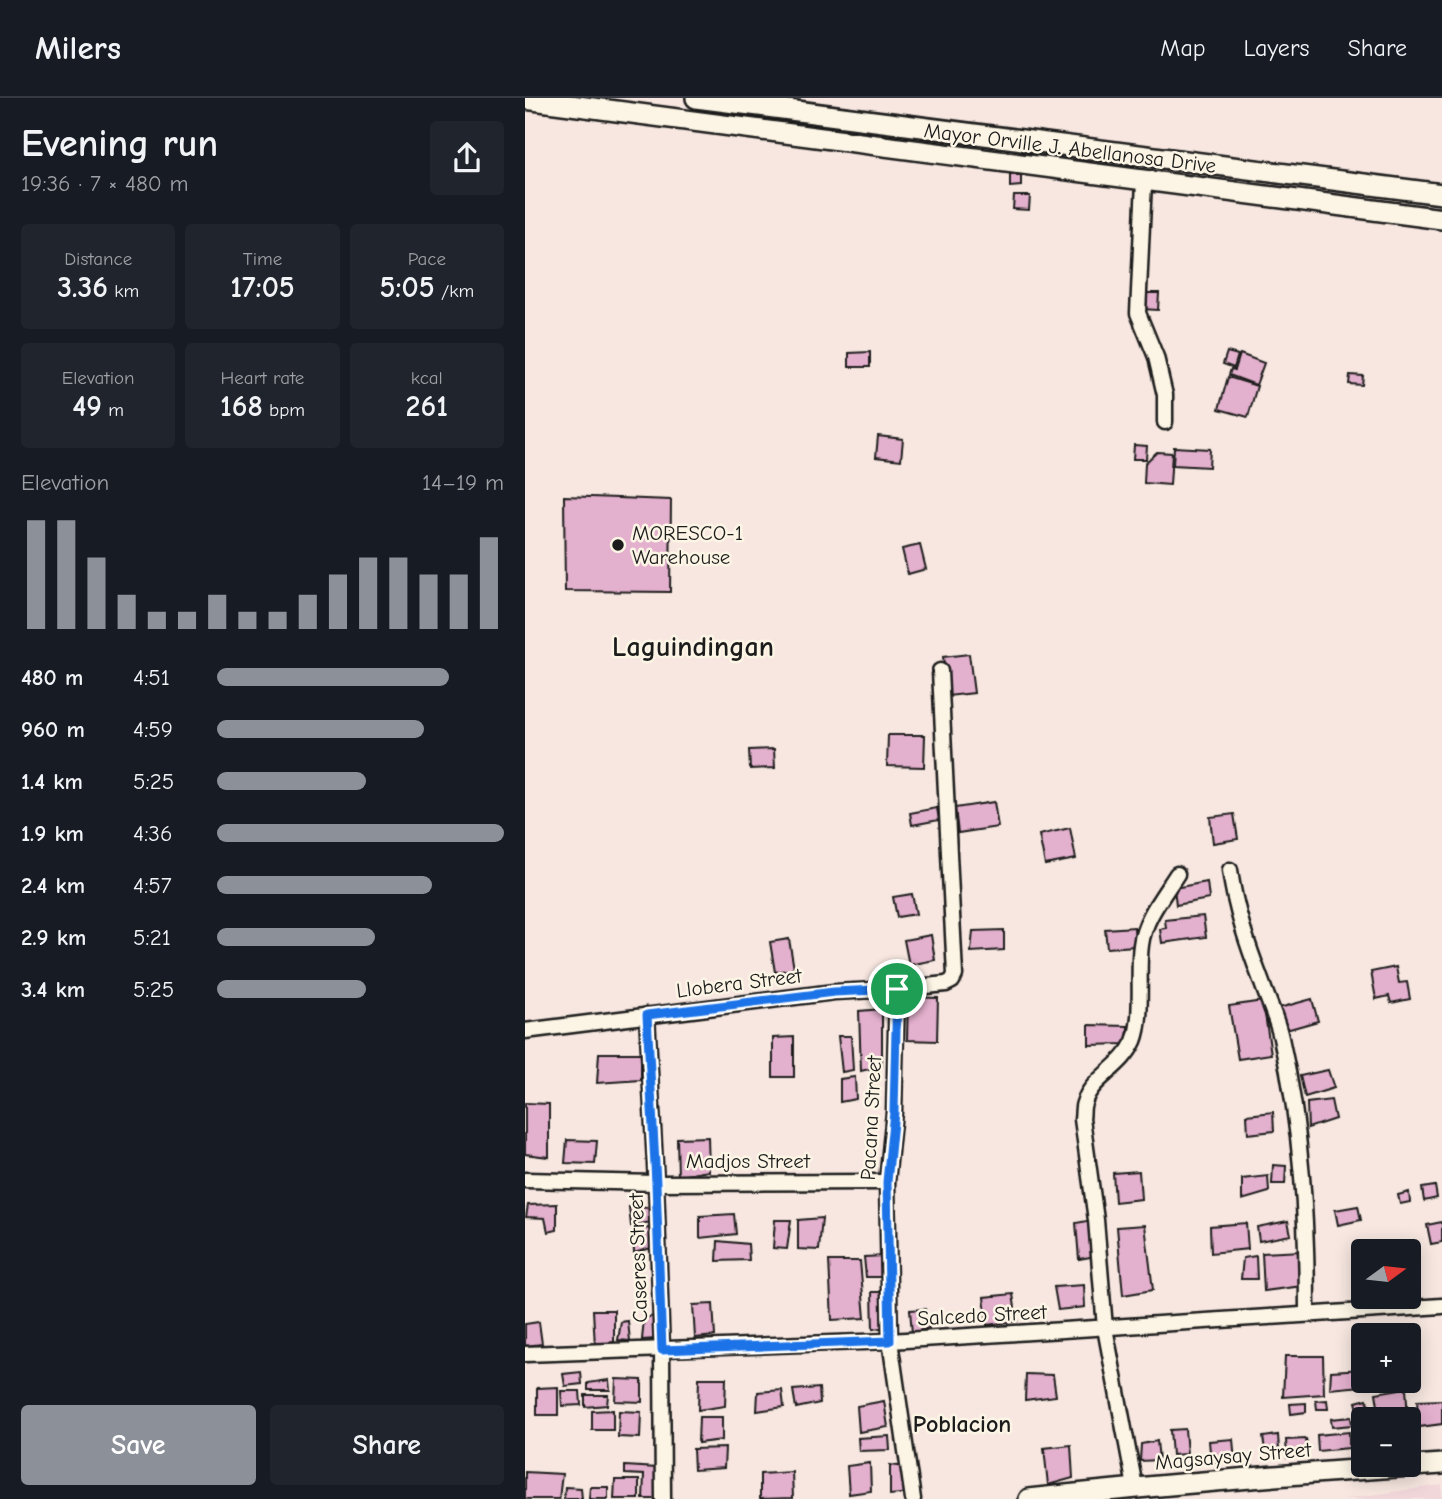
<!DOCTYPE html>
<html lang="en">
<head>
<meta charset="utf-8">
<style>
  :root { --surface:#171b24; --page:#20242c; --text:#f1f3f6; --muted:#9ea1a6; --line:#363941; --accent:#8c9099 }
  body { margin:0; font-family:"Comic Neue",sans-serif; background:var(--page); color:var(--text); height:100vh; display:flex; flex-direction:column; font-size:26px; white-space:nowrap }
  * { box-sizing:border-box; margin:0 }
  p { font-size:23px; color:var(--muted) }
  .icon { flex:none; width:38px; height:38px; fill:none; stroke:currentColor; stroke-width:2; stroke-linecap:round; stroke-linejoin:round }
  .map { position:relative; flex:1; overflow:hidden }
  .side { display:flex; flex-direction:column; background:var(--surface); width:525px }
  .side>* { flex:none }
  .needle { width:46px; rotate:75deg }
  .buttons { position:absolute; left:826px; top:1141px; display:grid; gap:14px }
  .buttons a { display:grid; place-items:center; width:70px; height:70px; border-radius:7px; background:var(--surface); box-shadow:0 4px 18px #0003; font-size:35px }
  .pin { position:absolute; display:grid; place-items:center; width:60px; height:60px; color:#fff; margin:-30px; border:4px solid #fff; border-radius:50%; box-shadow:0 2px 7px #0007 }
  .round { display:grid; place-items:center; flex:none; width:74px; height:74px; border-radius:7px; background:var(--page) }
  .head { display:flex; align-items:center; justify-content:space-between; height:119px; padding:0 21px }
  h1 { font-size:38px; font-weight:800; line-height:52px }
  .figures { display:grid; grid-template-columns:repeat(3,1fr); gap:10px; height:119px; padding:7px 21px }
  .figures div { display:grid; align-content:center; border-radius:7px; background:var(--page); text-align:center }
  .figures b { font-size:30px; font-weight:800 }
  .figures small { font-size:19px; font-weight:400 }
  .figures p { font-size:19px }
  .chart { height:196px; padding:14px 21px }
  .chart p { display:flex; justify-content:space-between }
  .chart svg { width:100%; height:126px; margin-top:7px; stroke:var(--accent); stroke-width:6 }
  .action { display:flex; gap:14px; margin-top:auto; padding:14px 21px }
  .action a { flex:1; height:80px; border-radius:7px; background:var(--accent); color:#fff; font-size:28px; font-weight:800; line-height:80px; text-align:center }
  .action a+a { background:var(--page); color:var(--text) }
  ul { padding:0 21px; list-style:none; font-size:23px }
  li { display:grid; grid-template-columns:112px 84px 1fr; align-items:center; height:52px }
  li i { height:18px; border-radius:9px; background:var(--accent) }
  header { display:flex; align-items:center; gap:42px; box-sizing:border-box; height:98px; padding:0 35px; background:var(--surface); border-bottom:2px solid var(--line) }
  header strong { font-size:33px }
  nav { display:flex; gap:38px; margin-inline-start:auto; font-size:24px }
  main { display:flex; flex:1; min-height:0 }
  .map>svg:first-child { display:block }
</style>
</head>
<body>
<header>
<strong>Milers</strong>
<nav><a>Map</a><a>Layers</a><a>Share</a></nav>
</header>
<main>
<section class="side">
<div class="head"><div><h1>Evening run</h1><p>19:36 · 7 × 480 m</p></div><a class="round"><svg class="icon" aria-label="share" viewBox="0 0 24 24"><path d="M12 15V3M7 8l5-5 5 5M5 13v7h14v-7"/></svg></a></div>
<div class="figures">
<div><p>Distance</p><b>3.36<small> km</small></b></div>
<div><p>Time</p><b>17:05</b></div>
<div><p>Pace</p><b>5:05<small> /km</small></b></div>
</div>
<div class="figures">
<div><p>Elevation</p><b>49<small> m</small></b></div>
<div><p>Heart rate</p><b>168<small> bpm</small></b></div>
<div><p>kcal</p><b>261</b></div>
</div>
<div class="chart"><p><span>Elevation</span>14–19 m</p>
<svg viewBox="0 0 160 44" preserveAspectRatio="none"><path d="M5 44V6M15 44V6M25 44V19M35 44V32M45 44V38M55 44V38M65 44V32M75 44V38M85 44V38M95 44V32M105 44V25M115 44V19M125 44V19M135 44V25M145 44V25M155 44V12"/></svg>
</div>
<ul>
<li><b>480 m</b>4:51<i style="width:81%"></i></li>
<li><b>960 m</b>4:59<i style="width:72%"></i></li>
<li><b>1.4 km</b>5:25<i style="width:52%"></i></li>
<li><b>1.9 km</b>4:36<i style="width:100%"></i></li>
<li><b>2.4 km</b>4:57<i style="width:75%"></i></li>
<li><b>2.9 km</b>5:21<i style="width:55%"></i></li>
<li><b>3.4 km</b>5:25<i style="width:52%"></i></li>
</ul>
<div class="action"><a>Save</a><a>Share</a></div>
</section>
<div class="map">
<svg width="917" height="1401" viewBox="0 0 917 1401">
  <rect width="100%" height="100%" fill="#f7e7e0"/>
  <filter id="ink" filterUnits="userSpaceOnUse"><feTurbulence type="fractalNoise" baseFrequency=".0143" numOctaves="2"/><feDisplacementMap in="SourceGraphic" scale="14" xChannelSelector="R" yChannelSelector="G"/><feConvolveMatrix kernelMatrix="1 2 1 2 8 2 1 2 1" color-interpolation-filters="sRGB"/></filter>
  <g filter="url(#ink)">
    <path fill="#f1d6da" d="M917,1387V1401H814H818Z"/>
    <g fill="#e3b0cd" stroke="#1c1c1c" stroke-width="2">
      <path d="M485,77H496V88L485,89Z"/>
      <path d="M489,98H505L504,112L488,111Z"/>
      <path d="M617,195H634L633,212L617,211Z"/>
      <path d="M345,254V269H324V255Z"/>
      <path d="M702,254L713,257L709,270L698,266Z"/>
      <path d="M715,256L739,265L731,287L704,277L706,271L710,272Z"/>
      <path d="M825,277L838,278L837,287L824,286Z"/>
      <path d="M703,279L732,288L723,319L694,311Z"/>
      <path d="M353,338L378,341L376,362L351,359Z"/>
      <path d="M609,347L622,348L621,361H608Z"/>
      <path d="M649,349L685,351L684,369L648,367Z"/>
      <path d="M632,354L647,355L645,387L619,385L620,365Z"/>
      <path d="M39,398L146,402L145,494L40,493Z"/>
      <path d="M395,447L401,471L383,476L377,451Z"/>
      <path d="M444,556L449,595L423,598L418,559Z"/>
      <path d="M363,637H400L399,669L362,668Z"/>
      <path d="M249,651L250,670L225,671L224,652Z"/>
      <path d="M469,704L473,729L433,735L430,710Z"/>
      <path d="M412,710L414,722L387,727L385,715Z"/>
      <path d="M709,716L713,741L688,745L685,719Z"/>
      <path d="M545,730L551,761L520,767L514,737Z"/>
      <path d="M682,784L684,801L651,807L649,790Z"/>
      <path d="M387,796L391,816L372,819L368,799Z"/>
      <path d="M678,818L681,839L637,845L635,831L641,830L640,822Z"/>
      <path d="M609,829L610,848L582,850L580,831Z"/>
      <path d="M479,832V852L446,854L448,833Z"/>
      <path d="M406,837L410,862L384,867L379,842Z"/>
      <path d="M264,841L269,871L250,874L245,844Z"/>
      <path d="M871,869L874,885L882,884L885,901L866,905L864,898L851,901L846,874Z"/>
      <path d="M383,899L413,900L412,943L382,942Z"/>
      <path d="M787,901L793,923L761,932L754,910Z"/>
      <path d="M738,903L746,956L713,961L704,908Z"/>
      <path d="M357,911V968L336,973L334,913Z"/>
      <path d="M564,927L603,928L602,946L564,947Z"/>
      <path d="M313,938H326L328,972L317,974Z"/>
      <path d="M269,939V979H248V940Z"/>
      <path d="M74,955H116V982L72,985Z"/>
      <path d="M803,972L809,990L780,999L775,978Z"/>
      <path d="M330,979L331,1001L315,1004V981Z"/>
      <path d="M806,1002L810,1021L783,1030L782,1005Z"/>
      <path d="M0,1005L24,1006V1059L0,1056Z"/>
      <path d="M748,1014L749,1033L723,1036L722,1017Z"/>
      <path d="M183,1039L184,1073L153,1078L152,1040Z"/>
      <path d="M42,1042L72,1043L70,1066L40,1065Z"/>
      <path d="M748,1067L761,1068L760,1086H747Z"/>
      <path d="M614,1073L616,1101L590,1104L588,1075Z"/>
      <path d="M743,1078L744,1094L717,1102V1081Z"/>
      <path d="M910,1088L912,1100L899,1103L897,1090Z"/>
      <path d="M884,1094L885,1104L875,1106L873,1097Z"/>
      <path d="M32,1106V1132L23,1134L20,1120L1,1119L3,1107Z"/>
      <path d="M833,1108L836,1122L813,1127L810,1112Z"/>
      <path d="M104,1109L127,1110L126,1124L106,1128Z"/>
      <path d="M209,1116L211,1136L175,1140V1118Z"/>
      <path d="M297,1120L294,1152L273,1151V1122Z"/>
      <path d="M250,1122H266L262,1151L248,1150Z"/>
      <path d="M568,1122L571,1158L554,1161L551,1125Z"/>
      <path d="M763,1123L766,1137L734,1143L732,1129Z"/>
      <path d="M917,1124V1144L906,1146L902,1127Z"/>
      <path d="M721,1125L723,1151L686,1155L685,1128Z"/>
      <path d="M620,1127L628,1192L598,1197L592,1129Z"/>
      <path d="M129,1129L130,1149L109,1155L108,1133Z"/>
      <path d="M193,1143L223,1146L224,1162L192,1163Z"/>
      <path d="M777,1153V1188L739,1193L737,1155Z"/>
      <path d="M360,1158V1179H341L339,1159Z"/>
      <path d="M731,1158L732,1181H716L718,1160Z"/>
      <path d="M304,1163H335L340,1220L307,1222Z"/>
      <path d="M559,1187L560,1209L533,1212L529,1189Z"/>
      <path d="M347,1194H362L363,1229L348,1231Z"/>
      <path d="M488,1196L492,1223L462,1227L459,1199Z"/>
      <path d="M188,1206L190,1238L170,1240L168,1207Z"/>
      <path d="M400,1211L404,1230L387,1235L385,1212Z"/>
      <path d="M68,1212H89V1244L70,1248Z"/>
      <path d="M130,1218L131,1241L117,1242L119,1220Z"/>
      <path d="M103,1223L105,1243L93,1242L96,1224Z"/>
      <path d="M14,1224L17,1246L0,1248V1226Z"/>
      <path d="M884,1251H888L889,1281L884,1282Z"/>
      <path d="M760,1258H798L799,1296L758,1299Z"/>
      <path d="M838,1271V1283H848V1287L805,1291L806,1273Z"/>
      <path d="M56,1274L57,1286L40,1288L38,1276Z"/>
      <path d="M501,1276L528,1277L531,1298L500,1302Z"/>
      <path d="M174,1280H201L200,1308L173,1312Z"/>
      <path d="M91,1281L117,1282V1304L90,1303Z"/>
      <path d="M84,1282L85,1292H63V1285Z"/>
      <path d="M33,1289V1317H12V1290Z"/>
      <path d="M294,1290L295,1305L271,1310L268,1292Z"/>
      <path d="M881,1290L883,1321H855L851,1295Z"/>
      <path d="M257,1292L259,1309L232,1313L233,1294Z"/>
      <path d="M36,1293H55L56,1307L37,1308Z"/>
      <path d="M60,1297H83L82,1307L60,1309Z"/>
      <path d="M842,1301L844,1307L833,1311L831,1304Z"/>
      <path d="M802,1302L803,1311H792L791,1303Z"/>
      <path d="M917,1302V1326L894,1329L892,1303Z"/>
      <path d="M359,1303L363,1329L334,1334L332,1308Z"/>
      <path d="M781,1305V1314L766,1316L765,1306Z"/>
      <path d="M88,1312V1332H67V1313Z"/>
      <path d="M94,1313L116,1314L115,1340L93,1339Z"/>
      <path d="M174,1319H197V1342L173,1345Z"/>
      <path d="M826,1319L827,1327L807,1329L806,1321Z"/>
      <path d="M660,1331L662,1356L647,1357L645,1332Z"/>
      <path d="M824,1334V1350L793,1353L792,1337Z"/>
      <path d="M753,1337L754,1351L740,1352L738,1339Z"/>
      <path d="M364,1338L365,1352L334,1353L333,1340Z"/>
      <path d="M708,1341L710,1363L686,1365L684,1343Z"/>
      <path d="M781,1341L783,1355L762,1360L761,1342Z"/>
      <path d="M632,1343L634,1362L615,1363L616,1346Z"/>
      <path d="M546,1347L548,1380L523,1387L519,1350Z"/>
      <path d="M200,1350L199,1370L169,1372L168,1351Z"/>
      <path d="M345,1365L346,1393L324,1396L322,1368Z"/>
      <path d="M365,1367L381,1369L386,1395L365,1397Z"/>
      <path d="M100,1368L133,1370L131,1401H118L119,1377L100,1376Z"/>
      <path d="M0,1374L37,1376L34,1401H0Z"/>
      <path d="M267,1374L268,1400L235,1401V1376Z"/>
      <path d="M90,1382H114V1401H89Z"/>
      <path d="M40,1389L56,1390L57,1401H39Z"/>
      <path d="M65,1389H83V1401H64Z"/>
    </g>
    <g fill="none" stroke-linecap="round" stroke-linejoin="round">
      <g stroke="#1c1c1c" stroke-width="19">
        <g id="street">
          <path d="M619,83L613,215L631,259L640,297V324"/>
          <path d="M705,772C710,811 723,848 737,885C743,903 752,921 756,940C777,1031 782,1123 782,1216"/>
          <path d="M372,891L369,1014L362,1084L365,1243L388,1401"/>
          <path d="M122,917L131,1085L137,1252L138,1401"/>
          <path d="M0,933L309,894L372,891L421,886L427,883L430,877L415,573"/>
          <path d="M0,1082L131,1085L362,1084"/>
          <path d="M0,1256L365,1243L917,1208"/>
          <path d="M610,1389L580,1230L571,1122L557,1021C558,1016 557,1009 559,1005C566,980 597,970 609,943C619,919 612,874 616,847C619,821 638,798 652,776"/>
        </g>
      </g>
      <g stroke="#1c1c1c" stroke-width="24">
        <g id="secondary">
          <path d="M171,0L917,96"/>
          <path d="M0,1L917,121"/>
          <path d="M504,1401C641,1386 779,1375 917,1366"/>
        </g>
      </g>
      <use href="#street" stroke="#fcf5e5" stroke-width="14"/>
      <use href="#secondary" stroke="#fcf5e5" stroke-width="19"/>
    </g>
  </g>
  <g fill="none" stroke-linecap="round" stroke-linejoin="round" filter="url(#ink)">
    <g stroke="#fff" stroke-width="14">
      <path id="route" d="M372,891L369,1014L362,1084L365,1243L137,1252L131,1085L122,917L309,894Z"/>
    </g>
    <use href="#route" stroke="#1a73e8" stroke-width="9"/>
  </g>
  <circle fill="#1c1c1c" stroke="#fcf5e5" stroke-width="2.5" cx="93" cy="447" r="7"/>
  <g text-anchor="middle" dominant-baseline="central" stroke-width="5" stroke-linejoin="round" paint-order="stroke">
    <g font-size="21" fill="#1c1c1c" stroke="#fcf5e5">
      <text transform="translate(545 50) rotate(7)">Mayor Orville J. Abellanosa Drive</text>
      <text transform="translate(214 885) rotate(-7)">Llobera Street</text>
      <text transform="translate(346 1020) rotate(-87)">Pacana Street</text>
      <text x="223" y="1063">Madjos Street</text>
      <text transform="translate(113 1160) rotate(-92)">Caseres Street</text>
      <text transform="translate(457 1217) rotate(-3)">Salcedo Street</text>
      <text transform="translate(708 1358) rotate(-5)">Magsaysay Street</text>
    </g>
    <g font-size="21" fill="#1c1c1c" stroke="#fcf5e5" text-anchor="start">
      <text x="107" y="435">MORESCO-1<tspan x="107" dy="24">Warehouse</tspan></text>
    </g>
    <g font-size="24" font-weight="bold" fill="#1c1c1c" stroke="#fcf5e5">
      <text x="437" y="1326">Poblacion</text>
    </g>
    <g font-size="28" font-weight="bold" fill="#1c1c1c" stroke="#fcf5e5">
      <text x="168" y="549">Laguindingan</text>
    </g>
  </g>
</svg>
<div class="buttons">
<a><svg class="needle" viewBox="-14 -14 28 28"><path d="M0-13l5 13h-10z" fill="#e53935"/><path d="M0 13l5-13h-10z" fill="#9ea1a6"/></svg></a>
<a>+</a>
<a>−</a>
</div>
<div class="pin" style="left:372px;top:891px;background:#1e9e55"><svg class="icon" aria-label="arrive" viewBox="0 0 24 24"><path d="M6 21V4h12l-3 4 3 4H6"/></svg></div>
</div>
</main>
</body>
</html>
